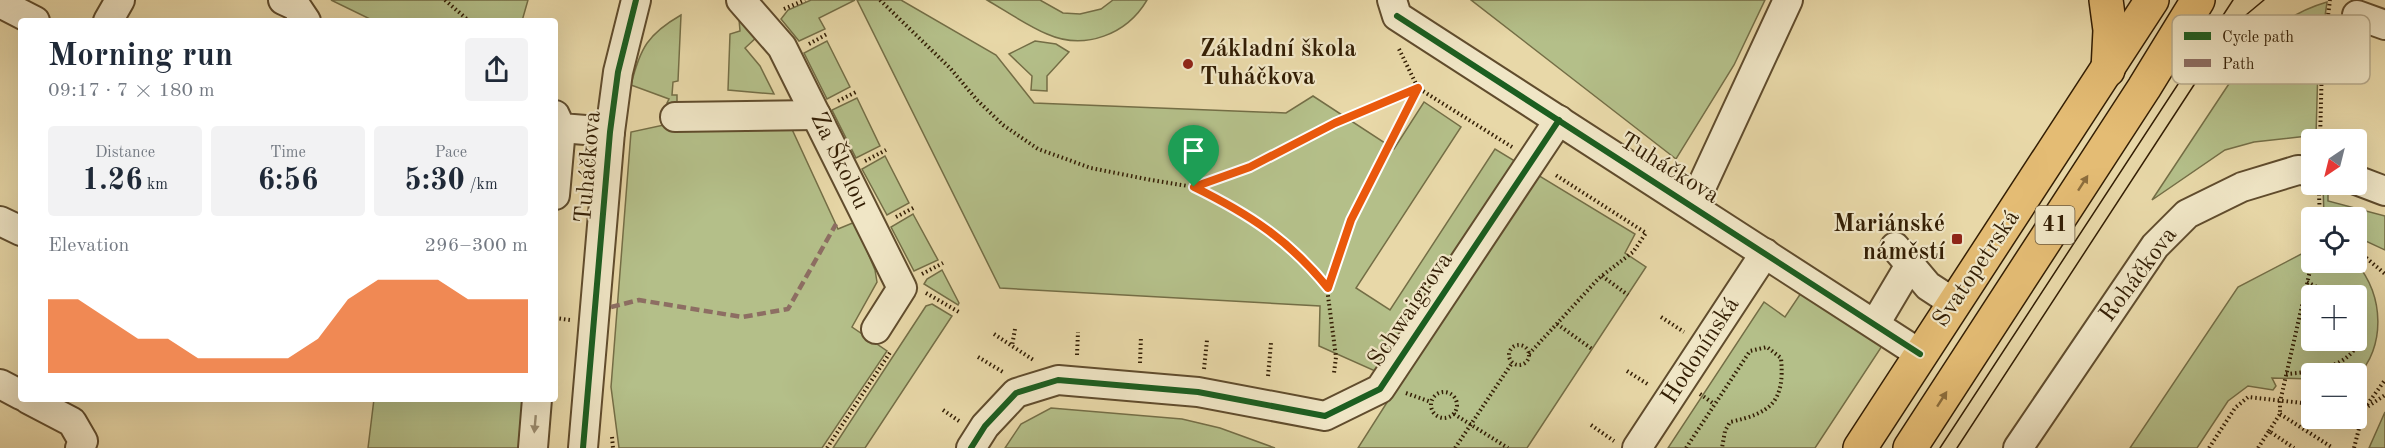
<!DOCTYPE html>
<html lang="en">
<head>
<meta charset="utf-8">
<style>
  :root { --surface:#fff; --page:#f2f2f3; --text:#1f2937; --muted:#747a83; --accent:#ea580c }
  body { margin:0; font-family:"Old Standard TT",serif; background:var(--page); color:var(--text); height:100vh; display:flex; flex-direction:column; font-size:22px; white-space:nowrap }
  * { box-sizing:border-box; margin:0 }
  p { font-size:20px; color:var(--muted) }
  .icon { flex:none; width:33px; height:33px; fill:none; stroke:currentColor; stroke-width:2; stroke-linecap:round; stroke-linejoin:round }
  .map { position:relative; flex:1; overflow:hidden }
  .drawer { position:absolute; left:18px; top:18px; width:540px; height:384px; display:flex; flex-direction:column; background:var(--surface); border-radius:6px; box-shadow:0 6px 24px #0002 }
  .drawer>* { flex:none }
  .needle { width:39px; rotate:215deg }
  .tools { position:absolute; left:2301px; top:129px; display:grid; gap:12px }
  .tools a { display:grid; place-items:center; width:66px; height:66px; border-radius:6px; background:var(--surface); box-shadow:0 6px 24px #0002; font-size:30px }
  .pin { position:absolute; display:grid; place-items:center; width:51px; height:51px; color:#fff; margin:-62px -26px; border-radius:50% 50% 50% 0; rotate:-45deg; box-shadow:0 0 6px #0007 }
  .pin .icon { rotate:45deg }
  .round { display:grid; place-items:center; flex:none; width:63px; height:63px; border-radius:6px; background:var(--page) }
  .summary { display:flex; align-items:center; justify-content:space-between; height:102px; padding:0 30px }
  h1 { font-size:33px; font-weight:600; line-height:45px }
  .metrics { display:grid; grid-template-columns:repeat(3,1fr); gap:9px; height:102px; padding:6px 30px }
  .metrics div { display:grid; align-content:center; border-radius:6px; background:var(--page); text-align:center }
  .metrics b { font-size:30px; font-weight:600 }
  .metrics small { font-size:16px; font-weight:400 }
  .metrics p { font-size:16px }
  .chart { height:168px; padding:12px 30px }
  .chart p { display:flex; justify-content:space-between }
  .chart svg { width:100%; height:108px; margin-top:6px; fill:var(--accent); opacity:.7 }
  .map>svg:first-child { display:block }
</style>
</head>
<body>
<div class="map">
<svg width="2385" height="448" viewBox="0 0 2385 448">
  <rect width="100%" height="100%" fill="#e8d8a8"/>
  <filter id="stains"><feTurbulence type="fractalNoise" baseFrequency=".00333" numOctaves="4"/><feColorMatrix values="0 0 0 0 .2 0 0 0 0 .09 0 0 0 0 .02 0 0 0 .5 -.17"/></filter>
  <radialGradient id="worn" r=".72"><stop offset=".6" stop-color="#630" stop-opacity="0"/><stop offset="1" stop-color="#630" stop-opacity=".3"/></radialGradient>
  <g fill="#b4bf89" stroke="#746e46" stroke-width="1.5" fill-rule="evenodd">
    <path d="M331,0H528L522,21H374Z"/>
    <path d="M811,0H855L819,18L825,29L799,41L781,19L788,10Z"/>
    <path d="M857,0H901L996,55L1034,103L1286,113L1313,96L1394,149L1424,102L1461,127L1356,288L1390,310L1495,149L1635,234L1625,253L1646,267L1527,448H1358L1400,382L1319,346L1320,306L1000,288Z"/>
    <path d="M987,0H1040L1063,13L1080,14L1101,9L1113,0H1147C1127,34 1085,51 1047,34C1026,25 1006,11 987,0Z"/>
    <path d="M1471,0H1765L1734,65L1676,159Z"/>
    <path d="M2327,2L2318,66L2316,135L2254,142L2225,150L2152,200L2252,49C2274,27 2296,11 2327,2Z"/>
    <path d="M681,15L678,81L673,82L672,95H677V105L667,103L669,99L631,85C640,48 648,34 681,15Z"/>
    <path d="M739,19L758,36L745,48L760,66L774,94L728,90L730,34L740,31Z"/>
    <path d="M827,41L850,87L827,99L804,53Z"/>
    <path d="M1035,41L1056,44L1069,52L1047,76V91L1031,90L1032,76L1009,54Z"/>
    <path d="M857,98L880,146L856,158L832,110Z"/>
    <path d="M687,120L790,125L838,229L855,222L875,270L877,282L852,327L887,351L822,448H619L611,387L631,132Z"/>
    <path d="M885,156L909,203L887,215L862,169Z"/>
    <path d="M2323,185L2328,189V201L2385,216V250L2357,237L2356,218L2324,217Z"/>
    <path d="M913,214L938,260L914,271L891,227Z"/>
    <path d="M2311,249L2312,262L2356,263C2385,295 2385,349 2357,376L2356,374H2312L2311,379L2272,378L2276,386L2273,390L2248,386L2228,401L2197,448H2130L2238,287ZM2312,296H2356V340H2312Z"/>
    <path d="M942,270L959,303L958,305L924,284L927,279Z"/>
    <path d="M1803,290L1884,343L1815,448H1668L1764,302L1785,317Z"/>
    <path d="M932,304L952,316L865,448H833L926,306Z"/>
    <path d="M374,399H529L525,448H368Z"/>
    <path d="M1051,408L1182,419L1220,428L1275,448H1005L1021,424Z"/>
    <path d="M2385,412V448H2369Z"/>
  </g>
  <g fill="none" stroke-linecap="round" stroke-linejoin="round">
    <g stroke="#604c2d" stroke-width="32">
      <g id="minor">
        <path d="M283,0L296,6L306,21"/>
        <path d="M741,0L782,47L902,288L876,329"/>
        <path d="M1392,0L1397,16L1920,354"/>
        <path d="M0,3L35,21"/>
        <path d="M2357,15L2385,25"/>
        <path d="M108,21L120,0"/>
        <path d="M555,115L561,128L610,132"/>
        <path d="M675,117L816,115"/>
        <path d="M2356,180L2385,191"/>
        <path d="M555,195L561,128"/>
        <path d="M1693,205L1788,0"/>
        <path d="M0,221L21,231"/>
        <path d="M1895,247L1928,286L1954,303"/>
        <path d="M1875,324L1910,265"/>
        <path d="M0,384L21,395"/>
        <path d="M28,399L72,422L83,441L80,448"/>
        <path d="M533,448L537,399"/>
        <path d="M583,448L610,132L618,72L636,0"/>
        <path d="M971,448L985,426L1016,393L1058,380L1198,392L1325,416L1380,389L1559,120"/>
        <path d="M1637,448L1765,253"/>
        <path d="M2018,448L2155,246L2187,214L2242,187L2298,170L2312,171"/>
      </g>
    </g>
    <g stroke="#331e04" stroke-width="36">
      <g id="major">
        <path d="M2106,0L2110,30L2108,70"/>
        <path d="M1860,448L2152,0"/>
        <path d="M1910,448L2144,88L2198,0"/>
      </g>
    </g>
    <g stroke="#331e04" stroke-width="4" stroke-dasharray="1.5 3" stroke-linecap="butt">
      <path d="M445,0L469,21"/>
      <path d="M880,0L950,68L977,100L1003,125L1038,149L1091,168L1151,180L1194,187L1250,167L1335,123L1418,88"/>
      <path d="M784,9L805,0"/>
      <path d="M809,44L827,34"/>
      <path d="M1399,49L1418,88L1512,147"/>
      <path d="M838,101L856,92"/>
      <path d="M2320,140L2322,63L2330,0"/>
      <path d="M865,161L886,150"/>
      <path d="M1195,187L1257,220L1286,242L1327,288L1336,357L1334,373"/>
      <path d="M2319,194L2320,218"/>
      <path d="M896,217L915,207"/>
      <path d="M2356,249L2385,274"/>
      <path d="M922,274L943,263"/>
      <path d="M1602,276L1628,295"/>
      <path d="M2307,282L2334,296"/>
      <path d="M1328,287L1351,220L1417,90"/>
      <path d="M926,293L959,312"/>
      <path d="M1661,317L1684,332"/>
      <path d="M555,318L570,320"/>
      <path d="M1557,324L1592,349"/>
      <path d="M1015,329L1012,346L1035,361"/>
      <path d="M994,334L1012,346"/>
      <circle cx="1519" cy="355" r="10"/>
      <path d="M1529,354L1599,278L1633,252L1646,233L1554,174"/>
      <path d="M1077,355L1078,332"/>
      <path d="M978,357L1003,372"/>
      <path d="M1140,363L1141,336"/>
      <path d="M1204,369L1207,340"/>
      <path d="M1627,371L1649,385"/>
      <path d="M2286,374C2326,371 2362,364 2365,318L2356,307"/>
      <path d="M1268,376L1271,343"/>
      <circle cx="1444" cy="405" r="13"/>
      <path d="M1406,393L1431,402"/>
      <path d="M1700,394L1714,404"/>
      <path d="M2356,408L2364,409L2385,380"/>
      <path d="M943,410L959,421"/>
      <path d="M1454,414L1508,448"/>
      <path d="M2280,414L2333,448"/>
      <path d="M1591,425L1614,441"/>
      <path d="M2269,431L2280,414V402L2312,262"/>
      <path d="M612,437L613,448"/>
      <path d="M827,448L891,351"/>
      <path d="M1455,448L1512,363"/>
      <path d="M1686,448L1750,351L1767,347L1781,358C1785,402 1771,413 1730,422L1725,431L1722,448"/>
      <path d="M2209,448L2235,408L2248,397L2312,404"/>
      <path d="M2258,448L2269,431L2294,448"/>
      <path d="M2354,448L2364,409L2385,395"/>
    </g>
    <use href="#minor" stroke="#f0e6c6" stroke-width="28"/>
    <use href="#major" stroke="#e4bc74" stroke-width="33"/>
    <g stroke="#331e04" stroke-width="1.5">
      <path d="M1940,448L2233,0"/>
      <path d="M1957,448L2222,42L2240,20L2264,0"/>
    </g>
    <path stroke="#8d6e63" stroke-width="4.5" stroke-dasharray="9 4.5" stroke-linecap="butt" d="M611,307L639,300L742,317L788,309L836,224"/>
    <g stroke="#f0e6c6" stroke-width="10">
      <g id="cycleway">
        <path d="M1397,16L1920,354"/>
        <path d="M583,448L610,132L618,72L636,0"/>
        <path d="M971,448L985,426L1016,393L1058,380L1198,392L1325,416L1380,389L1559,120"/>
      </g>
    </g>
    <use href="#cycleway" stroke="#1b5e20" stroke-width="6"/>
  </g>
  <defs><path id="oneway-solid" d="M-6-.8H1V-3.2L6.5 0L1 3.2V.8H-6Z" transform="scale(1.5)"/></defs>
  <g fill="#8c6d3c">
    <use href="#oneway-solid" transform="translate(2083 183) rotate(-57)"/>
    <use href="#oneway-solid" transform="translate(1942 399) rotate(-57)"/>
  </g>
  <use fill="#9b8c6f" href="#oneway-solid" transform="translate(535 424) rotate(95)"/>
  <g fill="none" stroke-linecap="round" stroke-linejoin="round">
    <g stroke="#fff" stroke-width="12">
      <path id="route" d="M1418,88L1351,220L1328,288C1289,240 1249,214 1194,187L1250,167L1335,123Z"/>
    </g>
    <use href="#route" stroke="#ea580c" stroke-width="8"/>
  </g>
  <g fill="#8f2418" stroke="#f0e6c6" stroke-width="2">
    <circle cx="1188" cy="64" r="6"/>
    <rect x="1951" y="233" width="12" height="12" rx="3"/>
  </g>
  <g text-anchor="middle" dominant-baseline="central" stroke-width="4.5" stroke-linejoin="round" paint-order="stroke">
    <rect fill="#f0e6c6" stroke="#6c5a3e" stroke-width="1.5" x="2035.5" y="206" width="39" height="38" rx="4.5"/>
    <g font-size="22" font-weight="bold" fill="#331e04">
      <text x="2055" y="225">41</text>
    </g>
    <g font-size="24" font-weight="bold" fill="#331e04" stroke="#f0e6c6" text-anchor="start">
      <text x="1200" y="50">Základní škola<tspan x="1200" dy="28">Tuháčkova</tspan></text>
      <text x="1945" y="225" text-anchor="end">Mariánské<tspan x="1945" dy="28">náměstí</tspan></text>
    </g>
    <g font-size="24" fill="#331e04" stroke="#f0e6c6">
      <text transform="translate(839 161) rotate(64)">Za Školou</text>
      <text transform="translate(589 167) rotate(-85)">Tuháčkova</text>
      <text transform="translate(1669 169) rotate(32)">Tuháčkova</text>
      <text transform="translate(1977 269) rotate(-56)">Svatopetrská</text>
      <text transform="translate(2139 275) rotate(-53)">Roháčkova</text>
      <text transform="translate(1411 310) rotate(-56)">Schwaigrova</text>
      <text transform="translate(1701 351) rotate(-57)">Hodonínská</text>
    </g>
  </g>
  <rect x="2172" y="15" width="198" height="69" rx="9" fill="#f0e6c6" stroke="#b7aa8c" stroke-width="1.5"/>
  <rect x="2184" y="32" width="27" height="8" fill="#1b5e20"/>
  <rect x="2184" y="59" width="27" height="8" fill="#8d6e63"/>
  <g font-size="16" fill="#331e04">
    <text x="2222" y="42">Cycle path</text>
    <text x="2222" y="69">Path</text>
  </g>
  <rect width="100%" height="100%" filter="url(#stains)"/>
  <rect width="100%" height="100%" fill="url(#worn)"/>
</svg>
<div class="tools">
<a><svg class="needle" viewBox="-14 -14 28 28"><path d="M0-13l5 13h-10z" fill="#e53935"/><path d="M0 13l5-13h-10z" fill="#747a83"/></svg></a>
<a><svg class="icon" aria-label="locate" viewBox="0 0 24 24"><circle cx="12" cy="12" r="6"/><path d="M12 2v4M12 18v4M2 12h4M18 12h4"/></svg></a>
<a>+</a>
<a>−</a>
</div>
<div class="pin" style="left:1194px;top:187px;background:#1e9e55"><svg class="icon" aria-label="arrive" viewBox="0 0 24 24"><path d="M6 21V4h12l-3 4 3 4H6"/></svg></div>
<section class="drawer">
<div class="summary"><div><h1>Morning run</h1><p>09:17 · 7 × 180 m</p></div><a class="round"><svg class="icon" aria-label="share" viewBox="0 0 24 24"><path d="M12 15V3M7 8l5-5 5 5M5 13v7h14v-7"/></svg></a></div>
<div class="metrics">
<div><p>Distance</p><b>1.26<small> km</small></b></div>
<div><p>Time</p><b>6:56</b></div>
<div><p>Pace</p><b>5:30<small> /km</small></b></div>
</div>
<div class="chart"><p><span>Elevation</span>296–300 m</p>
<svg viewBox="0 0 160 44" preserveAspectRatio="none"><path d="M0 44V14L10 14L20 22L30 30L40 30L50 38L60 38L70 38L80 38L90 30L100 14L110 6L120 6L130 6L140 14L150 14L160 14V44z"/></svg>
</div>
</section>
</div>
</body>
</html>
